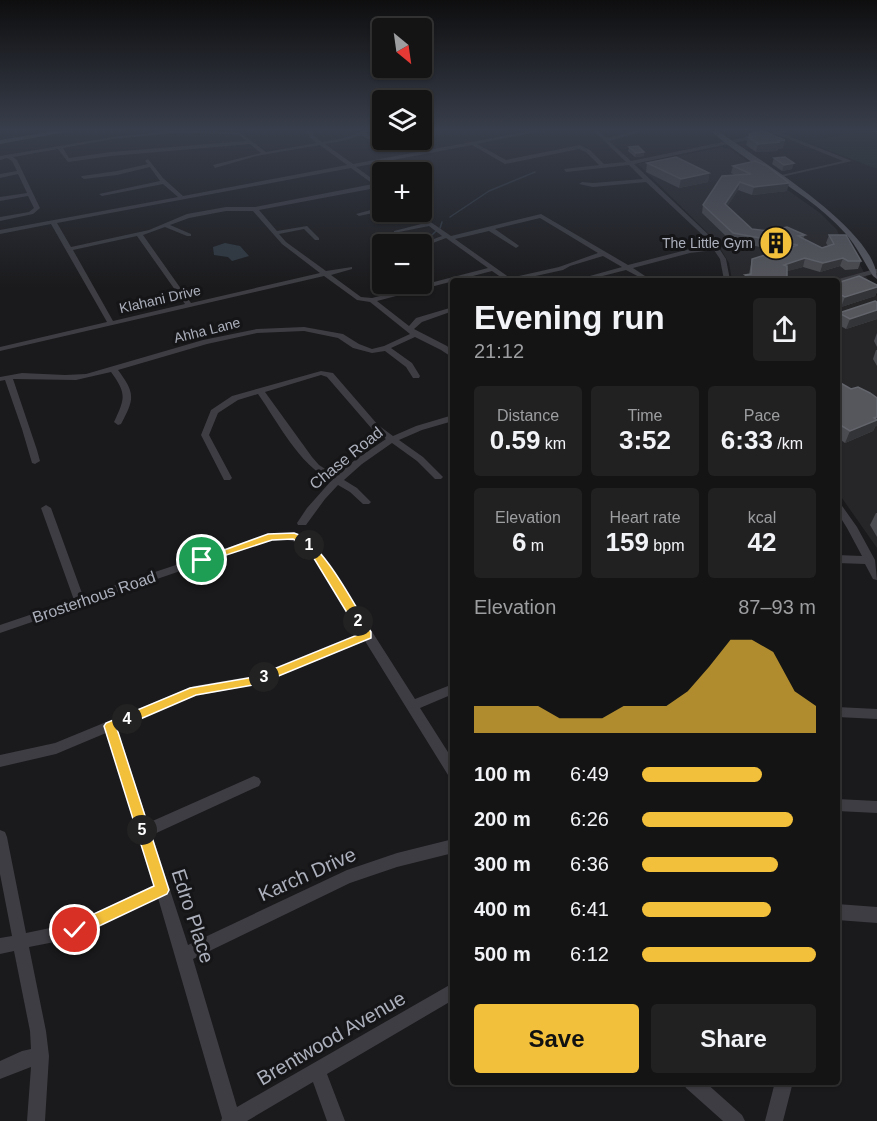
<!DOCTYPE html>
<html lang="en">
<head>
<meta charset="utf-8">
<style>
  :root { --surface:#141415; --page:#212122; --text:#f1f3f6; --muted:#9d9ea0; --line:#333334; --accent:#f3c03b }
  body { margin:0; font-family:Helvetica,sans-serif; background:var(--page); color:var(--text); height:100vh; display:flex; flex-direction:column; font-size:22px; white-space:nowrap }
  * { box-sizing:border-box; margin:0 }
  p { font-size:20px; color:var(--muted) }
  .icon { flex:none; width:33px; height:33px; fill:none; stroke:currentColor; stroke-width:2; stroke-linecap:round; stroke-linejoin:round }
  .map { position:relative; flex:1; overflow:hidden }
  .sheet { position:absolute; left:450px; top:278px; width:390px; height:807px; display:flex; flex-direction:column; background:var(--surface); border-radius:6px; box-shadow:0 2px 4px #0004,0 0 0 2px var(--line) }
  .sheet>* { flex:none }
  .needle { width:39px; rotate:151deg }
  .fabs { position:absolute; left:372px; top:18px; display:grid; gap:12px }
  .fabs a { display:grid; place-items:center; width:60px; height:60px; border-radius:6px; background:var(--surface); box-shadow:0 2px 4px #0004,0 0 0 2px var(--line); font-size:30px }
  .pin { position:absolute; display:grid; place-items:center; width:51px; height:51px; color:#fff; margin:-26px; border:3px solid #fff; border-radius:50%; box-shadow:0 2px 6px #0007 }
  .km { position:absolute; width:30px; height:30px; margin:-15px; border-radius:50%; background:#222; color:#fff; font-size:16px; line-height:30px; text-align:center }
  .round { display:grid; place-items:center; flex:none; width:63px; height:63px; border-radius:6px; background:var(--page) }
  .head { display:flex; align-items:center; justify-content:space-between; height:102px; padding:0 24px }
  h1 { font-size:33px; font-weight:600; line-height:45px }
  .stats { display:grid; grid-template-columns:repeat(3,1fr); gap:9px; height:102px; padding:6px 24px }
  .stats div { display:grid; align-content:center; border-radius:6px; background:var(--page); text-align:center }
  .stats b { font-size:26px; font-weight:600 }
  .stats small { font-size:16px; font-weight:400 }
  .stats p { font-size:16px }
  .chart { height:168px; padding:12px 24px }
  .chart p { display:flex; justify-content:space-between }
  .chart svg { width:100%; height:108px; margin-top:6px; fill:var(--accent); opacity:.7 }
  .action { display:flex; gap:12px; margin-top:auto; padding:12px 24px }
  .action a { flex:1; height:69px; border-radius:6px; background:var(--accent); color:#111; font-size:24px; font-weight:600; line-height:69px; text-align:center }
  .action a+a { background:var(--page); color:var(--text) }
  ul { padding:0 24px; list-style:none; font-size:20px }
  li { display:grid; grid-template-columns:96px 72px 1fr; align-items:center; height:45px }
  li i { height:15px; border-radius:8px; background:var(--accent) }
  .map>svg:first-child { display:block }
</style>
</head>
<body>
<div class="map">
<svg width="877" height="1121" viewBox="0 0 877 1121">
  <rect width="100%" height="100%" fill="#1a1a1c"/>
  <path fill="#262629" d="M722,147L730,149L820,213L837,230L840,237L848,243L877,296V548L837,491V280H732L729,263L716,241L638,164Z"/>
  <path fill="#212a23" d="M859,131H870L877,135V169L807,142Z"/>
  <path fill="#2f3841" d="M225,243L240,246L249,256L232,261L228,257L214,255L213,247Z"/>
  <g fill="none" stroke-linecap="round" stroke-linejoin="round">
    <g stroke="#2f3841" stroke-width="1.5">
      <path d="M450,217L489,191L535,172"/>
      <path d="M440,228L442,222"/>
      <path d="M398,244L429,238L436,231"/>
      <path d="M374,250L382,248"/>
    </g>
    <g fill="#3d3d43" fill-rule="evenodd">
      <path d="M169,131L239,132L266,152L317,143L309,137L307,131H311L313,135L322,142L344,138L362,131H369L366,133L389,147L384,148L361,135L347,140L325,144L353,164L530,131H541L477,144L506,160L580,145L590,150L604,164L626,162L594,131H599L606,138L635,131H644L609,141L631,161L776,131H786L781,133L852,161L777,178V176L843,161L776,134L634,164L713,239L726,259L730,280H724L720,259L714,250L690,253L633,268L645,276L646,277L643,279L626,270L587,280H578L579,279L622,267L603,256L570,266L563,270L517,280H505L492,271L377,301L409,326L416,318L453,307V311L422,322L414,329L447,346L453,352V358L441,350L415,337L391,348L412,363L420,376L419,378H413L406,367L385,351L372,353L353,348L338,338L304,331L257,333L207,344L118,370C135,393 135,398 121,424L118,425L114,422C125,398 127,394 111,372L76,380L13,379L37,450L40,461L35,464L32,463L22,429L5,380L0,381V377L22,373L65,375L86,374L203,340L257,329L304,327L343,334L359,344L372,349L384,346L410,334L370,302L357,300L324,276L0,351V347L107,322L51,224L0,234V230L178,197L163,184L102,196L99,194L160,181L150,167L117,175L84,179L81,177L82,176L117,171L148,164L145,161L148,159L163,178L183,196L347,165L320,145L256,156L215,168L213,165L261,153L250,144L111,156L68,162L58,149L13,157L17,160L40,208L33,214L0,221V217L29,212L34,208L28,196L0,201V197L27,193L18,174L0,178V174L17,171L12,161L7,158L0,160V156L113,137ZM175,133L238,134L246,141L111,152L69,158L63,148L113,139ZM472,145L505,164L579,149L586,152L599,165L564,169L566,172L629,165L643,179L593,183L582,182L579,184L593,187L646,182L709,241L712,247L690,249L628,265L541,214L451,236L416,212H410L425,223L394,231V233L429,226L442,236L420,244L422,247L446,238L488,268L372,298L361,297L331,275L352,269V267L326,271L286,242L279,234L304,229L315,240H319V238L307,226L277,231L259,210L381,187V185L356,167ZM351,168L373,184L255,207H226L187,214L149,230L71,247L57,223ZM226,211H253L282,244L320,273L191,303L143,235L165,227L187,236H191V234L170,225L189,218ZM540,218L598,253L559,267L510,278L455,239L489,231L516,248L519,246L518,245L495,229ZM137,236L185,304L113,321L73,250Z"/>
      <path d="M382,207V211L359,216L356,214Z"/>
      <path d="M875,269H877V273L839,283L837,284V280H835Z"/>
      <path d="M321,371L333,373L378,425L393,436L416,426L453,415V421L422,430L399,440L423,457L443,477L441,479H435L417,461L392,443L362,464L344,480L357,488L371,502L369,504H363L350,492L338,485L325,499L306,525H298L297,523L307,508L331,481C298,463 279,424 258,394L238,400L218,413L209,435L232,478L230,480H224L201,435L211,410L232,396ZM321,375L327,377L372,429L386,439L355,460L336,476L319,465L312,457L265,392Z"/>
      <path d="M837,502L840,503L857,527L875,560L877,580L873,579L865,564L837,563V555L862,556L847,528L837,512Z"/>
      <path d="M46,505L51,508L83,596L260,537C283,531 302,533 320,550L415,699L453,684V694L420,708L453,760V777L448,775L365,641L259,684L195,696L117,728L148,823L254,776L259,778L261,782L259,786L152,835L188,945L347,870L397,853L453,839V853L397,867L350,883L193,959L237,1107L453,983V1000L327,1074L345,1121H327L313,1082L247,1121H221L222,1118L158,898L75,938L29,947L46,1031L49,1056L45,1121H27L31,1067L0,1079V1061L22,1051L31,1049L30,1031L14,951L0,954V938L12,936L0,874V830L5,832L7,837L26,933L74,923L154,885L106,733L56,754L0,767V755L55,743L194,686L254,676L360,633C347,612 316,550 295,542C285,538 272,541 262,543L0,633V625L74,600L41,508Z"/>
      <path d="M837,707L877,709V719L837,717Z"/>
      <path d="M837,799L877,801V813L837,811Z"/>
      <path d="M837,904L877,907V923L837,920Z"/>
      <path d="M683,1082H705L742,1115L745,1121H723L686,1088Z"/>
      <path d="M775,1082H793L783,1121H765Z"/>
    </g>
    <g fill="#575860" fill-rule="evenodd">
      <path d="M55,131H71L0,144V140Z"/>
      <path d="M711,131H718C756,158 877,230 877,279L873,276C864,262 856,245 845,233C808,191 752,168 711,131Z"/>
    </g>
    <path fill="#676972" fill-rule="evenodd" d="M872,131H877V134Z"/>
  </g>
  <g fill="#4b4c51">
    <path d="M749,134L783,148L778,149L777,151L756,152L746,145Z"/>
    <path d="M629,147L644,156L635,157L628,151Z"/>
    <path d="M774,158L792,169L782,171L772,164Z"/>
    <path d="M647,163L709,173L708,182L679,188L646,172Z"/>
    <path d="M733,166L787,191L752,195L738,190L727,206L752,229L805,235L803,239L822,248L828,246L826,243L829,235L861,261L858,269L845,270L840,266L820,272L803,267L787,271L786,280H743L745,275L749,274L752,259L780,251L731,241L702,213L703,205L735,175L731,173Z"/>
    <path d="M837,283L877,285V292L875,296L841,307L837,305Z"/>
    <path d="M877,302V319L846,329L837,324V319L839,313Z"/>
    <path d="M877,333V347L874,341Z"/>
    <path d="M876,350H877V366L873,359Z"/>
    <path d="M837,381L875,427L873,431L845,443L837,437Z"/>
    <path d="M876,513H877V537L870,525Z"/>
  </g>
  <g fill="#333437">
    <path d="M785,140L783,148L778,149L777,151L756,152L758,144Z"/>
    <path d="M644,152V156L635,157L636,153Z"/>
    <path d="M794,163L792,169L782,171L784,165Z"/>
    <path d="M709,173L708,182L679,188L681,179Z"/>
    <path d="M740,182L738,190L724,212L725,204Z"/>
    <path d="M789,183L787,191L752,195L754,187Z"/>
    <path d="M805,258L803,267L781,273L784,265Z"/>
    <path d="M843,258L840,266L820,272L823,263Z"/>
    <path d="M877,287V292L875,296L841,307L845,297Z"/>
    <path d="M877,310V319L846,329L850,319Z"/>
    <path d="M877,417V426L875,427L873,431L845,443L850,431Z"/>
  </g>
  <g fill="#56575d" stroke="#63656c" stroke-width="1.5">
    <path d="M762,131L785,140L777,141L780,142L758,144L748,137H752L749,134Z"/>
    <path d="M638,146L644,152L636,153L629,147Z"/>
    <path d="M676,157L709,173L681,179L647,163Z"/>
    <path d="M785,157L794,163L784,165L774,158Z"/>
    <path d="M755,161L767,166L789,183L754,187L740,182L725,204L752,229L769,231L787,227L805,235L798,236L822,248L834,244L829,235H846L861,261H848L843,258L823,263L805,258L784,265L787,266V277L781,279L784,280H754L745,275L751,274L752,259L798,245L733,233L703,205L722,176L751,174L733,166Z"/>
    <path d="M859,276L877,285V287L845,297L837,293V283Z"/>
    <path d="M875,301L877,302V310L850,319L839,313Z"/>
    <path d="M837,381L851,389L858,387L870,393L877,398V417L874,418L877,420L850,431L837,423Z"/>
  </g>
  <linearGradient id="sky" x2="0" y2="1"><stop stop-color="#0e0e0f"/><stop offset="0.45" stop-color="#383e4b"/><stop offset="1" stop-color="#383e4b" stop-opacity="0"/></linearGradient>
  <rect width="877" height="288" fill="url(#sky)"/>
  <path fill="#f3c03b" stroke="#fff" stroke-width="1.5" d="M294,533C323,542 354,605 371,632V638L259,684L196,695L117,729L169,890L167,894L80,935L75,937L70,935L68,930L70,925L154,886L104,726L106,723L190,688L254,677L360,634L312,555L299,542L293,539L272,540L202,563L197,560L268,534Z"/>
  <defs>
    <g id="building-disc" transform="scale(1.725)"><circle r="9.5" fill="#f3c03b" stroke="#151517"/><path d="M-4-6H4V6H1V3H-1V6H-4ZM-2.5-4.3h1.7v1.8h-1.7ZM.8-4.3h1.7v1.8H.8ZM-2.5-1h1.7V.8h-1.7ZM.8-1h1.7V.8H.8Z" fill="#111"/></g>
  </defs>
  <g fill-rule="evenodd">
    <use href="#building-disc" x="776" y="243"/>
  </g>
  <g text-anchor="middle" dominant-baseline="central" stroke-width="6" stroke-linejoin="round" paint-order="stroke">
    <g font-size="14" fill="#acb0bc" stroke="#151517" text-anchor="end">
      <text x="753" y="243">The Little Gym</text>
    </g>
    <g font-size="14" fill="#acb0bc" stroke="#151517">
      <text transform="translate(160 299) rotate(-13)">Klahani Drive</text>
      <text transform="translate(207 330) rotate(-14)">Ahha Lane</text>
    </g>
    <g font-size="16" fill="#acb0bc" stroke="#151517">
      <text transform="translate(346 458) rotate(-39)">Chase Road</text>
      <text transform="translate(94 597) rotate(-19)">Brosterhous Road</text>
    </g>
    <g font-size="20" fill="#acb0bc" stroke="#151517">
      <text transform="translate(307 874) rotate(-24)">Karch Drive</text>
      <text transform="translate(193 916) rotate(72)">Edro Place</text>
      <text transform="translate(331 1038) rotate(-30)">Brentwood Avenue</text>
    </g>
  </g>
</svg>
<div class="fabs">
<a><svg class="needle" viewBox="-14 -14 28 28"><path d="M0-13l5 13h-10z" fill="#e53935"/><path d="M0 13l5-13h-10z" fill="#9d9ea0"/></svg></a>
<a><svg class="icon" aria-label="layers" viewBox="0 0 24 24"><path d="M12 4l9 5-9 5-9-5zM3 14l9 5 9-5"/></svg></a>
<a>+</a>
<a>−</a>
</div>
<div class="pin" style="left:202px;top:560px;background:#1e9e55"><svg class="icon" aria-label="arrive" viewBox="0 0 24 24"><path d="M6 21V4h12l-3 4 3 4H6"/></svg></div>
<div class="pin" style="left:75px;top:930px;background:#d93025"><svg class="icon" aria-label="check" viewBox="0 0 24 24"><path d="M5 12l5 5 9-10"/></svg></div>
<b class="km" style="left:309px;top:545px">1</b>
<b class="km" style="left:358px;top:621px">2</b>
<b class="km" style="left:264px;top:677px">3</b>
<b class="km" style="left:127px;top:719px">4</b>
<b class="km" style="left:142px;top:830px">5</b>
<section class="sheet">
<div class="head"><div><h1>Evening run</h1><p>21:12</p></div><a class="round"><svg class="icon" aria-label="share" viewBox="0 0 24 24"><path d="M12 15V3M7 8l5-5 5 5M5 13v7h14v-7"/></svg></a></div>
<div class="stats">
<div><p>Distance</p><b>0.59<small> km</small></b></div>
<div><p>Time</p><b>3:52</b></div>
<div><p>Pace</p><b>6:33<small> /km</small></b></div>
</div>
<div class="stats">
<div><p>Elevation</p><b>6<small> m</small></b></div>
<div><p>Heart rate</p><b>159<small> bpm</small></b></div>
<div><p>kcal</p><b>42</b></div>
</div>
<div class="chart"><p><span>Elevation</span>87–93 m</p>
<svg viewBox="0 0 160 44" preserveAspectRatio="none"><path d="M0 44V33L10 33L20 33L30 33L40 38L50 38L60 38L70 33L80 33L90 33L100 27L110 17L120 6L130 6L140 11L150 27L160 33V44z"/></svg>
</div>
<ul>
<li><b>100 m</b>6:49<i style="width:69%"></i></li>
<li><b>200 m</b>6:26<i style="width:87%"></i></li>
<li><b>300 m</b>6:36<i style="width:78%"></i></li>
<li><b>400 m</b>6:41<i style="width:74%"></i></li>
<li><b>500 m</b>6:12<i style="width:100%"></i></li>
</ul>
<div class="action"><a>Save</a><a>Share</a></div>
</section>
</div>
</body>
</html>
